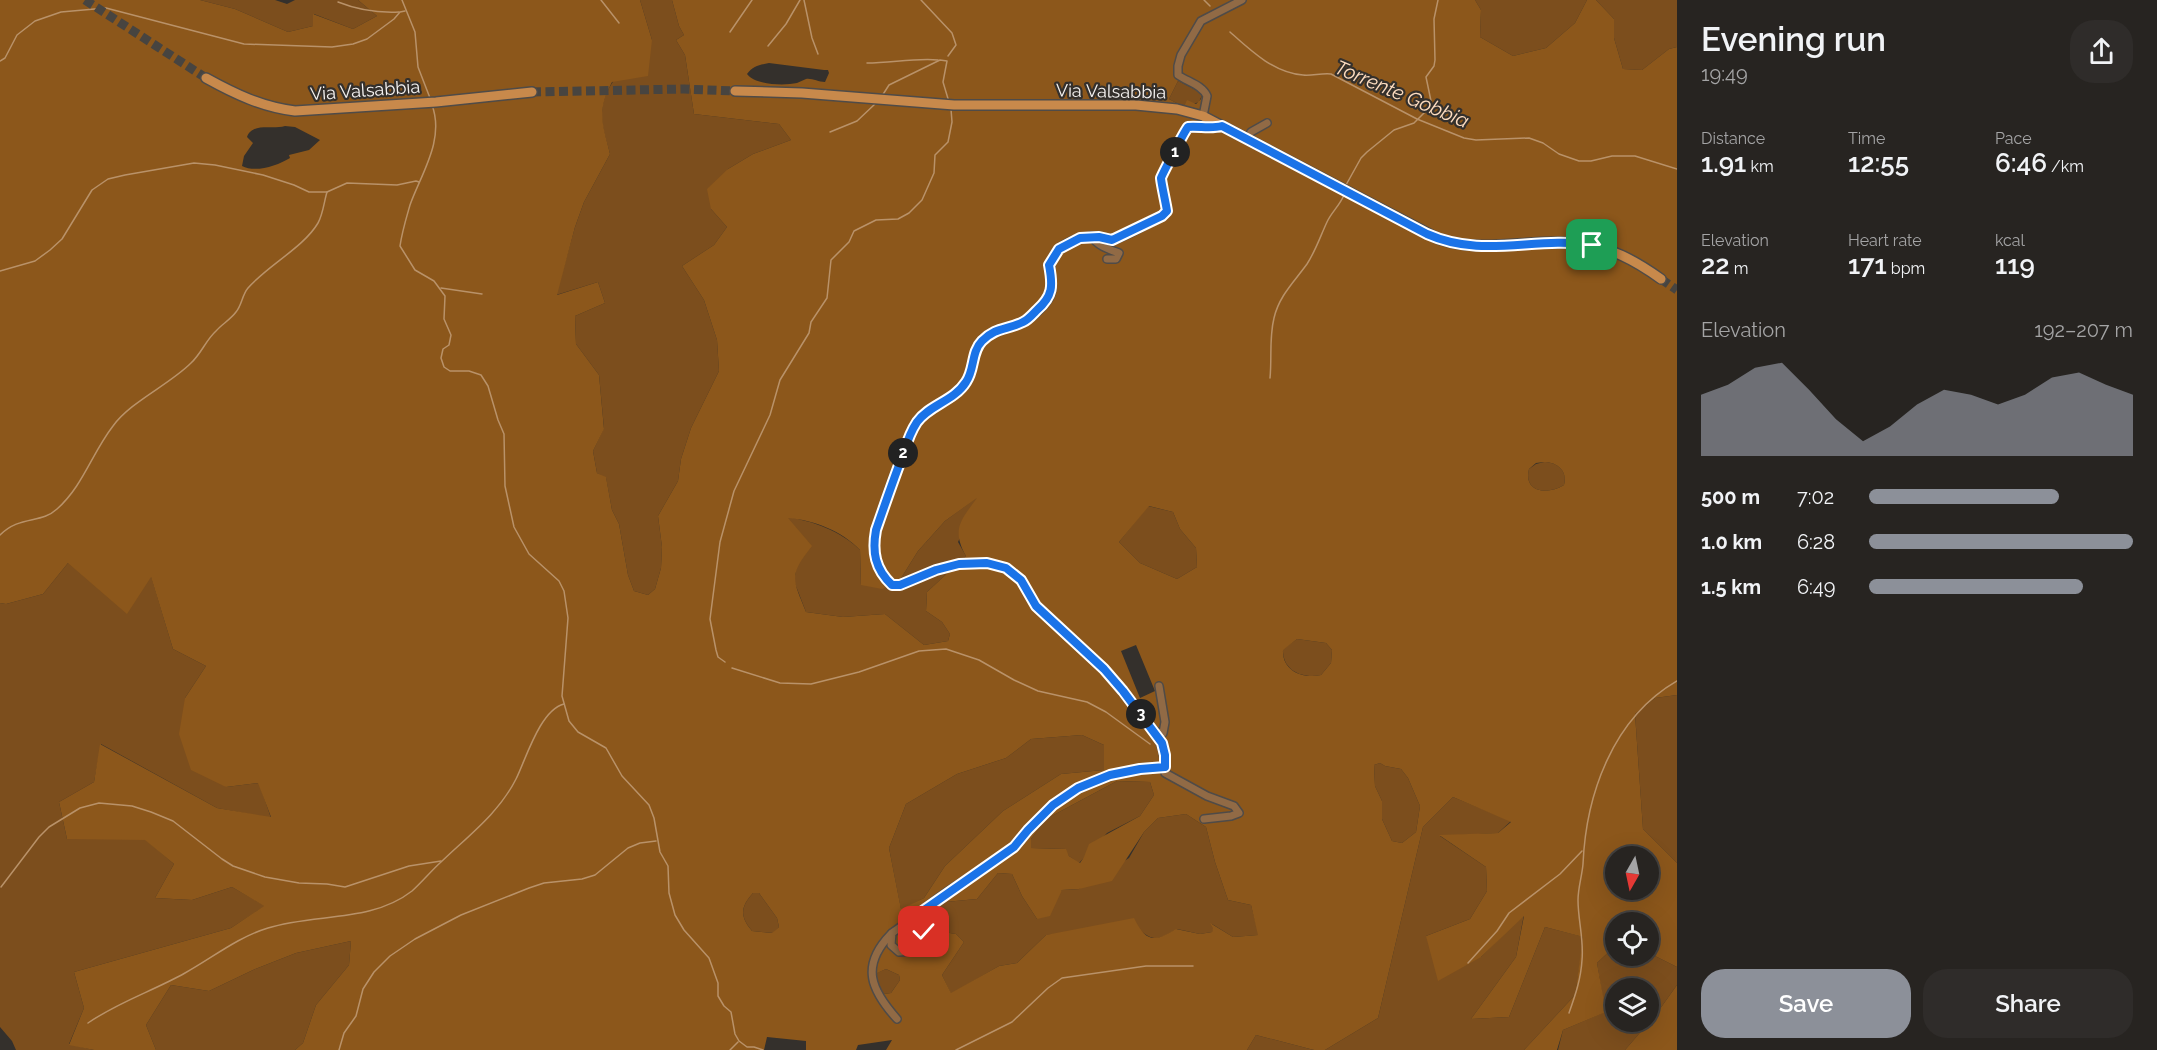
<!DOCTYPE html>
<html lang="en">
<head>
<meta charset="utf-8">
<style>
  :root { --surface:#272421; --page:#2f2c2a; --text:#f1f3f6; --muted:#a4a4a5; --line:#43413f; --accent:#8c9099 }
  body { margin:0; font-family:Raleway,sans-serif; background:var(--page); color:var(--text); height:100vh; display:flex; flex-direction:column; font-size:22px; white-space:nowrap }
  * { box-sizing:border-box; margin:0 }
  p { font-size:20px; color:var(--muted) }
  .icon { flex:none; width:33px; height:33px; fill:none; stroke:currentColor; stroke-width:2; stroke-linecap:round; stroke-linejoin:round }
  .map { position:relative; flex:1; overflow:hidden }
  .side { display:flex; flex-direction:column; background:var(--surface); width:480px }
  .side>* { flex:none }
  .needle { width:39px; rotate:189deg }
  .controls { position:absolute; left:1605px; top:846px; display:grid; gap:12px }
  .controls a { display:grid; place-items:center; width:54px; height:54px; border-radius:50%; background:var(--surface); box-shadow:0 6px 24px #0002,0 0 0 2px var(--line); font-size:30px }
  .pin { position:absolute; display:grid; place-items:center; width:51px; height:51px; color:#fff; margin:-26px; border-radius:12px; box-shadow:0 3px 9px #0006 }
  .km { position:absolute; width:30px; height:30px; margin:-15px; border-radius:50%; background:#222; color:#fff; font-size:16px; line-height:30px; text-align:center }
  .round { display:grid; place-items:center; flex:none; width:63px; height:63px; border-radius:24px; background:var(--page) }
  .summary { display:flex; align-items:center; justify-content:space-between; height:102px; padding:0 24px }
  h1 { font-size:33px; font-weight:600; line-height:45px }
  .stats { display:grid; grid-template-columns:repeat(3,1fr); gap:9px; height:102px; padding:6px 24px }
  .stats div { display:grid; align-content:center }
  .stats b { font-size:26px; font-weight:600 }
  .stats small { font-size:16px; font-weight:400 }
  .stats p { font-size:16px }
  .chart { height:168px; padding:12px 24px }
  .chart p { display:flex; justify-content:space-between }
  .chart svg { width:100%; height:108px; margin-top:6px; fill:var(--accent); opacity:.7 }
  .action { display:flex; gap:12px; margin-top:auto; padding:12px 24px }
  .action a { flex:1; height:69px; border-radius:24px; background:var(--accent); color:#fff; font-size:24px; font-weight:600; line-height:69px; text-align:center }
  .action a+a { background:var(--page); color:var(--text) }
  ul { padding:0 24px; list-style:none; font-size:20px }
  li { display:grid; grid-template-columns:96px 72px 1fr; align-items:center; height:45px }
  li i { height:15px; border-radius:8px; background:var(--accent) }
  main { display:flex; flex:1; min-height:0 }
  .map>svg:first-child { display:block }
</style>
</head>
<body>
<main>
<div class="map">
<svg width="1677" height="1050" viewBox="0 0 1677 1050">
  <rect width="100%" height="100%" fill="#34302c"/>
  <g fill="#7c4e1d" fill-rule="evenodd">
    <path d="M200,0H275L287,4L295,0H358L377,16L353,29L314,14L313,26L288,32L235,9Z"/>
    <path d="M640,0H672L679,26L684,35L676,40L685,55L694,114L779,124L791,140L753,154L728,169L711,209L727,227L714,245L682,266L704,300L717,340L719,371L691,428L681,459L678,481L658,516L662,547L661,568L655,589L648,595L634,591L628,575L619,524L612,510L606,478L597,473L593,451L604,428L599,375L576,344L575,316L605,303L598,282L556,295L575,227L584,202L610,154C607,141 601,126 602,113C603,82 632,61 652,40Z"/>
    <path d="M1475,0H1587L1575,23L1546,48L1513,56L1480,37L1481,10Z"/>
    <path d="M1596,0H1677V47L1669,49L1642,70L1623,69L1614,38V19Z"/>
    <path d="M1178,81L1200,92L1202,95L1199,102L1184,107L1169,99Z"/>
    <path d="M1544,462C1557,462 1568,471 1564,485C1548,495 1523,493 1529,469L1536,464Z"/>
    <path d="M979,496L958,542L966,556L927,592L926,611L942,622L950,634L948,641L924,645L885,614L843,617L806,612L794,581L797,565L787,517C813,521 841,531 860,550L861,585L898,583L918,551L945,521Z"/>
    <path d="M1148,506L1173,512L1180,529L1196,548L1197,567L1177,579L1140,563L1119,542Z"/>
    <path d="M68,563L151,576L173,649L206,666L185,698L226,787L259,783L271,818L217,808L101,744L94,782L59,802L67,839H145L174,864L155,898L192,900L232,887L265,906L231,928L74,972L84,1008L69,1044L94,1050H16L12,1041L0,1027V603L6,604L43,594Z"/>
    <path d="M1297,639L1326,643L1332,650L1331,663L1321,675C1303,679 1282,671 1283,649Z"/>
    <path d="M1677,695V863L1643,829L1635,714L1655,698Z"/>
    <path d="M1082,735L1104,745V770L1061,774L1003,811L945,866L924,898L901,910L889,848L906,804L957,774L1006,758L1031,739Z"/>
    <path d="M1380,763L1385,766L1401,769L1408,778L1420,806L1416,832L1402,843L1392,841L1382,819V801L1375,786L1374,765Z"/>
    <path d="M1117,781L1150,782L1154,795L1140,816L1107,833L1079,863L1069,856L1065,849L1031,848V839L1046,819Z"/>
    <path d="M1453,797L1511,821L1498,833L1440,836L1486,867L1487,891L1470,919L1426,936L1481,957L1524,914L1516,957L1471,1019L1509,1017L1545,927L1584,937L1575,995L1524,1050H1325L1378,1018L1423,827Z"/>
    <path d="M1186,814L1206,827L1215,862L1228,900L1251,905L1259,935L1233,937L1212,924L1214,928L1212,932L1200,934L1177,929C1160,939 1154,943 1139,929L1046,935L1017,963L999,966L951,994L942,975L964,942L956,934L931,930L922,917L945,902L977,899L998,873L1012,874L1022,896L1037,919L1062,890L1079,889L1129,858L1144,832L1158,818Z"/>
    <path d="M753,893H759L777,918L779,927L773,933L752,931C740,917 740,907 753,893Z"/>
    <path d="M351,941L349,965L316,1005L303,1043L295,1050H156L146,1025L171,985L209,991L253,970L296,953Z"/>
    <path d="M1615,946L1616,956H1648L1649,953L1677,967V985L1657,1013L1625,1050H1558L1563,1030L1605,1012L1597,963ZM1616,988H1648V1022H1616Z"/>
    <path d="M886,969L899,975L900,980L891,993L884,994L877,988L874,974Z"/>
    <path d="M1256,1035L1314,1050H1247Z"/>
  </g>
  <g fill="#8c571b" fill-rule="evenodd">
    <path d="M0,0H200L235,9L288,32L313,26V14L353,29L377,16L358,0H640L652,40L648,76L612,82C596,112 603,124 610,154L584,202L575,227L557,295L598,282L605,303L575,316L576,344L599,375L604,429L593,451L597,473L606,477L612,510L619,524L628,575L634,591L648,595L655,589L661,568L662,547L658,516L678,481L681,459L691,428L719,371L717,340L704,300L682,266L714,245L727,227L711,209L707,189L728,169L753,154L791,140L779,124L694,114L685,55L676,40L684,35L679,26L672,0H1475L1481,10L1480,37L1513,56L1546,48L1575,23L1587,0H1596L1614,19V38L1623,69L1642,70L1669,49L1677,47V695L1655,698L1635,714L1643,829L1677,863V967L1649,953L1648,922H1616L1615,946L1597,963L1606,1012L1563,1030L1557,1050H1524L1575,995L1583,937L1545,927L1509,1017L1471,1019L1516,957L1524,916L1481,957L1438,981L1426,936L1470,919L1487,891L1486,867L1439,835L1498,833L1511,822L1453,797L1423,827L1378,1018L1325,1050H1314L1256,1035L1247,1050H886L892,1040L858,1045L856,1050H806V1041L767,1037L764,1050H295L303,1043L316,1005L349,965L351,941L296,953L253,970L209,991L171,985L146,1025L156,1050H94L69,1045L84,1008L74,972L231,928L264,906L232,887L192,900L155,898L174,864L145,840L67,839L59,802L94,782L100,744L217,808L271,817L258,783L226,787L191,770L179,734L185,698L206,666L173,649L151,577L127,614L68,563L43,594L6,604L0,603ZM769,63L824,70H828L829,73L825,82C818,82 812,78 806,79C803,80 800,82 797,83C784,86 755,85 747,74C753,66 760,65 769,63ZM1178,81L1200,92L1202,95L1201,99L1196,104L1187,100L1184,107L1169,99ZM285,126L295,127L320,140L309,150L289,155L290,158C277,166 255,173 242,166L244,156L253,143L247,137C252,122 272,130 285,126ZM1544,462C1557,462 1568,471 1564,485C1548,495 1523,493 1529,469L1536,463ZM977,498C961,520 951,529 966,556L927,592L926,611L942,622L950,634L948,641L924,645L885,614L843,617L806,612C793,579 788,576 812,546L788,518C814,520 842,531 860,550L861,585L882,589L898,583L918,551L945,521ZM1149,506L1173,512L1180,529L1196,548L1197,567L1177,579L1140,563L1119,542ZM1297,639L1326,643L1332,650L1331,663L1321,675C1303,679 1282,671 1283,650ZM1136,645L1155,691L1140,698L1121,651ZM1082,735L1104,745V770L1061,774L1003,811L945,866L924,898L901,909L889,848L906,804L957,774L1006,758L1031,739ZM1380,763L1385,766L1401,769L1408,778L1420,806L1416,832L1402,843L1392,841L1382,819V801L1375,786L1374,765ZM1117,781L1150,782L1154,795L1140,816L1089,844L1084,857L1080,863L1069,856L1066,849L1031,848V839L1046,819ZM1186,814L1206,827L1215,862L1228,900L1251,905L1258,935L1233,937L1210,923L1213,928L1212,932L1200,934L1176,929C1155,942 1146,943 1134,918L1046,935L1017,963L999,966L951,993L942,975L964,942L956,934L931,930L922,917L945,902L977,899L998,873L1012,874L1022,896L1037,919L1050,916L1062,890L1079,889L1112,881L1144,832L1158,818ZM1616,856H1648V890H1616ZM753,893H759L777,918L779,927L772,933L752,931C740,917 740,907 753,893ZM886,969L899,975L900,980L891,993L884,994L877,988L875,974Z"/>
    <path d="M1677,985V1050H1625L1657,1013Z"/>
  </g>
  <g fill="none" stroke-linecap="round" stroke-linejoin="round">
    <g stroke="#b99269" stroke-width="1.5">
      <path d="M402,0L415,32L418,67L430,98"/>
      <path d="M601,0L619,23"/>
      <path d="M804,0L812,38L818,54"/>
      <path d="M921,0L952,33L956,45L948,56"/>
      <path d="M1204,0L1210,6"/>
      <path d="M338,2C358,10 378,13 399,12"/>
      <path d="M730,32L752,0"/>
      <path d="M1230,32C1250,50 1274,73 1303,75C1312,76 1321,73 1331,74L1417,119L1464,138L1476,140L1529,138L1543,143L1559,154L1579,161H1591L1612,156H1635L1677,169"/>
      <path d="M768,46L786,24L800,0"/>
      <path d="M0,61L5,58L17,35L35,21L61,12L106,8L244,44L332,47L353,44L367,39L394,19L400,12L405,11"/>
      <path d="M867,63C891,63 914,58 938,60"/>
      <path d="M882,96L889,85L940,60L947,61L943,82L949,102"/>
      <path d="M432,105C445,140 421,174 410,205C406,219 402,232 400,246L415,270L434,281L445,296L444,319L451,335L449,345L443,349L441,358L444,367L450,371H469L481,375L488,386L498,420L504,434L505,486L514,527L529,554L559,581L564,591L568,618L562,696L569,721L578,732L606,748L622,776L649,805L654,818L660,852L668,866L669,893L675,915L684,930L709,958L718,983V996L724,1006L731,1012L735,1034L739,1041L747,1047H754L763,1050"/>
      <path d="M830,132L857,121L875,104"/>
      <path d="M1346,185L1361,158L1367,152L1394,130L1414,123L1429,108L1431,101L1426,77L1434,66L1435,60L1434,19L1438,0"/>
      <path d="M0,271L35,261L50,250L62,239L92,190L108,179L125,175L194,163L215,165L263,175L294,185L309,192H327"/>
      <path d="M441,288L482,294"/>
      <path d="M1270,378C1272,358 1269,338 1274,318C1279,296 1294,282 1307,264C1316,250 1320,237 1327,222C1331,213 1340,205 1344,195"/>
      <path d="M0,535C20,515 41,524 57,509C83,486 92,453 113,426C130,402 169,385 191,363C201,354 206,340 216,331C222,324 230,320 236,312C242,305 242,295 248,288C267,266 304,247 318,223C323,214 324,202 327,192L347,183L397,185L416,181L419,182"/>
      <path d="M725,662L718,657L716,650L710,619L720,542L734,491L770,415L780,380L809,333L811,322L827,298L831,260L849,242L854,231L876,220L898,219L909,213L922,200L934,173L935,155L948,142L952,122L951,109"/>
      <path d="M732,668L780,683L811,684L859,672L919,651L946,649L979,660L1014,680L1038,691L1087,702L1106,712L1150,744"/>
      <path d="M1,887L39,837L49,827L80,808L99,803L132,806L151,812L173,821L222,859L233,866L265,877L299,883L327,884L345,887L409,866L441,861"/>
      <path d="M1468,963L1497,931L1509,913L1560,874L1582,851"/>
      <path d="M1569,1013C1575,996 1581,979 1582,960C1584,940 1578,920 1578,900C1578,888 1582,876 1583,864C1586,794 1613,718 1677,681"/>
      <path d="M88,1023C118,1002 153,991 185,973C212,958 238,937 268,928C315,913 371,923 412,891C422,882 431,871 441,862C468,836 499,813 516,779C526,759 540,710 564,704"/>
      <path d="M339,1050L344,1033L356,1016L363,989L374,972L390,956L415,939L461,915L529,888L544,883L582,879L595,875L628,848L640,843L656,841"/>
      <path d="M730,1050L738,1042"/>
      <path d="M956,1050L1012,1022L1048,988L1062,978L1146,966H1193"/>
    </g>
    <g stroke="#474440" stroke-width="9" stroke-dasharray="9 4.5" stroke-linecap="butt">
      <path d="M85,0L206,78"/>
      <path d="M532,92L684,89L735,91"/>
      <path d="M1661,279L1677,290"/>
    </g>
    <g stroke="#4f4b48" stroke-width="10">
      <g id="minor">
        <path d="M1203,116L1207,96C1202,85 1188,82 1178,75V66L1181,55L1201,21L1242,0"/>
        <path d="M1251,132L1267,123"/>
        <path d="M1091,236C1098,246 1108,249 1119,253L1116,259H1107"/>
        <path d="M1155,732L1163,733L1165,722L1159,686"/>
        <path d="M1204,819L1231,816L1239,813L1234,806L1207,796L1165,773C1164,756 1164,746 1155,732L1104,669L1036,606L1021,580L1006,568L987,563L959,564L936,570L900,585H892C879,573 873,559 874,541C875,525 908,433 918,421C931,404 955,400 967,382C975,368 971,351 982,340C996,327 1007,330 1023,322C1031,319 1042,308 1047,301C1061,283 1039,266 1061,247C1071,239 1087,235 1100,237C1104,238 1109,240 1113,240C1127,237 1148,223 1162,216L1167,211C1166,204 1161,182 1161,178C1162,174 1184,132 1188,127L1215,128L1223,126"/>
        <path d="M914,917L924,932L922,943L915,951L899,952L891,945L892,933C911,920 928,905 947,892C968,878 989,866 1008,851C1024,839 1037,818 1053,805C1086,779 1124,770 1165,767"/>
        <path d="M891,934C860,966 871,990 897,1019"/>
      </g>
    </g>
    <g stroke="#4f4b48" stroke-width="12">
      <g id="secondary">
        <path d="M206,78C235,94 262,107 295,111L436,102L532,92"/>
        <path d="M735,91L802,93L954,105H1136L1177,109L1203,116L1439,239C1485,254 1531,238 1577,243C1609,246 1636,261 1661,279"/>
      </g>
    </g>
    <use href="#minor" stroke="#916a45" stroke-width="7"/>
    <use href="#secondary" stroke="#c8894b" stroke-width="9"/>
  </g>
  <g fill="none" stroke-linecap="round" stroke-linejoin="round">
    <g stroke="#fff" stroke-width="12">
      <path id="route" d="M924,932L914,917L1014,847L1028,830L1053,805L1078,788L1110,775L1140,769L1165,767V755L1162,743L1123,691L1104,669L1036,606L1021,580L1006,568L987,563L959,564L936,570L900,585H892C875,569 872,552 876,530C885,504 894,478 904,452C907,442 911,431 917,422C929,405 954,401 966,382C975,369 971,352 982,341C996,327 1007,330 1023,322C1028,320 1033,314 1037,310C1053,296 1053,286 1049,265L1059,249L1080,238L1099,237L1112,240L1162,216L1167,211C1166,204 1161,182 1161,178C1162,175 1184,132 1188,127C1199,126 1211,129 1222,126L1427,234C1483,259 1534,236 1592,245"/>
    </g>
    <use href="#route" stroke="#1a73e8" stroke-width="8"/>
  </g>
  <g text-anchor="middle" dominant-baseline="central" stroke-width="4.5" stroke-linejoin="round" paint-order="stroke">
    <g font-size="18" fill="#f6f3f1" stroke="#34302c">
      <text transform="translate(365 90) rotate(-4)">Via Valsabbia</text>
      <text transform="translate(1111 91) rotate(1)">Via Valsabbia</text>
    </g>
    <g font-size="20" font-style="italic" fill="#feddc0" stroke="#34302c">
      <text transform="translate(1402 94) rotate(23)">Torrente Gobbia</text>
    </g>
  </g>
</svg>
<div class="controls">
<a><svg class="needle" viewBox="-14 -14 28 28"><path d="M0-13l5 13h-10z" fill="#e53935"/><path d="M0 13l5-13h-10z" fill="#a4a4a5"/></svg></a>
<a><svg class="icon" aria-label="locate" viewBox="0 0 24 24"><circle cx="12" cy="12" r="6"/><path d="M12 2v4M12 18v4M2 12h4M18 12h4"/></svg></a>
<a><svg class="icon" aria-label="layers" viewBox="0 0 24 24"><path d="M12 4l9 5-9 5-9-5zM3 14l9 5 9-5"/></svg></a>
</div>
<div class="pin" style="left:1592px;top:245px;background:#1e9e55"><svg class="icon" aria-label="arrive" viewBox="0 0 24 24"><path d="M6 21V4h12l-3 4 3 4H6"/></svg></div>
<div class="pin" style="left:924px;top:932px;background:#d93025"><svg class="icon" aria-label="check" viewBox="0 0 24 24"><path d="M5 12l5 5 9-10"/></svg></div>
<b class="km" style="left:1175px;top:152px">1</b>
<b class="km" style="left:903px;top:453px">2</b>
<b class="km" style="left:1141px;top:714px">3</b>
</div>
<section class="side">
<div class="summary"><div><h1>Evening run</h1><p>19:49</p></div><a class="round"><svg class="icon" aria-label="share" viewBox="0 0 24 24"><path d="M12 15V3M7 8l5-5 5 5M5 13v7h14v-7"/></svg></a></div>
<div class="stats">
<div><p>Distance</p><b>1.91<small> km</small></b></div>
<div><p>Time</p><b>12:55</b></div>
<div><p>Pace</p><b>6:46<small> /km</small></b></div>
</div>
<div class="stats">
<div><p>Elevation</p><b>22<small> m</small></b></div>
<div><p>Heart rate</p><b>171<small> bpm</small></b></div>
<div><p>kcal</p><b>119</b></div>
</div>
<div class="chart"><p><span>Elevation</span>192–207 m</p>
<svg viewBox="0 0 160 44" preserveAspectRatio="none"><path d="M0 44V19L10 15L20 8L30 6L40 17L50 29L60 38L70 32L80 23L90 17L100 19L110 23L120 19L130 12L140 10L150 15L160 19V44z"/></svg>
</div>
<ul>
<li><b>500 m</b>7:02<i style="width:72%"></i></li>
<li><b>1.0 km</b>6:28<i style="width:100%"></i></li>
<li><b>1.5 km</b>6:49<i style="width:81%"></i></li>
</ul>
<div class="action"><a>Save</a><a>Share</a></div>
</section>
</main>
</body>
</html>
